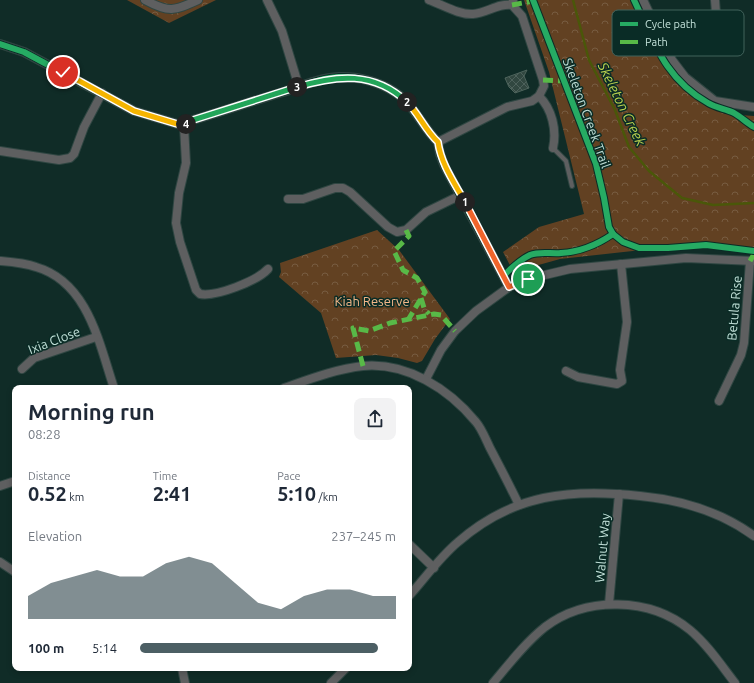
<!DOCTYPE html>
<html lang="en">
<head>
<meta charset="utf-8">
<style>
  :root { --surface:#fff; --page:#f2f2f3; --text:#1f2937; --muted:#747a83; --accent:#4c5f64 }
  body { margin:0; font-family:Ubuntu,sans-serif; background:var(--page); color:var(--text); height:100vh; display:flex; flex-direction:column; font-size:15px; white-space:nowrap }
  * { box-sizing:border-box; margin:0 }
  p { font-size:13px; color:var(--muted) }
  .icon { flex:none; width:22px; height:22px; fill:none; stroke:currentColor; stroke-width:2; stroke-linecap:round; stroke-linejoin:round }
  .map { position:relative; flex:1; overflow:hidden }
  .sheet { position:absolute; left:12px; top:385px; width:400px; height:286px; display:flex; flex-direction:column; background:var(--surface); border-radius:8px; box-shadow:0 2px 6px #0003 }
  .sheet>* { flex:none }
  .pin { position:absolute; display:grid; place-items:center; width:34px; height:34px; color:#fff; margin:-17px; border:2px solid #fff; border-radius:50%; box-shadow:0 1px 4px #0007 }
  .km { position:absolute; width:20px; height:20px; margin:-10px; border-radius:50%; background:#222; color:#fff; font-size:11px; line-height:20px; text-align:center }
  .round { display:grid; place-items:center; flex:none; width:42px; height:42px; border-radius:8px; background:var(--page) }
  .headline { display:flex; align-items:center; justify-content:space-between; height:68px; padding:0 16px }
  h1 { font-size:22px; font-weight:700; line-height:30px }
  .figures { display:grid; grid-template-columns:repeat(3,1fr); gap:6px; height:68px; padding:4px 16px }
  .figures div { display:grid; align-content:center }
  .figures b { font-size:20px; font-weight:700 }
  .figures small { font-size:11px; font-weight:400 }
  .figures p { font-size:11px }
  .chart { height:112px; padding:8px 16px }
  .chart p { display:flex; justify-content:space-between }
  .chart svg { width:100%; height:72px; margin-top:4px; fill:var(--accent); opacity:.7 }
  ul { padding:0 16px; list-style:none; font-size:13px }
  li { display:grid; grid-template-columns:64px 48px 1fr; align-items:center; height:30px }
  li i { height:10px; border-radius:5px; background:var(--accent) }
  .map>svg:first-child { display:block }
</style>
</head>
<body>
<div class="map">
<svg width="754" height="683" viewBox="0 0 754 683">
  <defs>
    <pattern id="park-crowns" width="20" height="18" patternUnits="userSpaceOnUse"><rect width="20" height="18" fill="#624122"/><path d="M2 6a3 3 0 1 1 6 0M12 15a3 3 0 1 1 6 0" fill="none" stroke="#775c41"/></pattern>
    <pattern id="building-cross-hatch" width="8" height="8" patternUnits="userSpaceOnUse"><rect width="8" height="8" fill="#314740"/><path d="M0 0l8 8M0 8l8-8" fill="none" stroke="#4d615b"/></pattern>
  </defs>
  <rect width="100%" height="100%" fill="#102c27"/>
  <g fill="url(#park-crowns)">
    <path d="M127,0H216L169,23Z"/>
    <path d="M524,0H635L667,65L675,76L725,114L754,116V249L687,245L560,259L517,271L512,269L503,252L539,227L584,214L549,72Z"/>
    <path d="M377,230L399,250L450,319L435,339L422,361L417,363L398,358L376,355L336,358L321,313L279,277L281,272L280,263Z"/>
  </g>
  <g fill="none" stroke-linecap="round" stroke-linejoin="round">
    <path stroke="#4a5709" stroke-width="2.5" d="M573,0L589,60L615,110L629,147L649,171L682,198L713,205L754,203"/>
  </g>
  <path fill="url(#building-cross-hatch)" stroke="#4e645c" d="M527,70L524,76L529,88L515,93L509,87L505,78Z"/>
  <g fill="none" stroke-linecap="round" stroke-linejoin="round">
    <g stroke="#2f4642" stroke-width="6">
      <path id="service" d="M553,148L566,161L572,186"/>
    </g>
    <g stroke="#2f4642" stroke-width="10">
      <g id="minor">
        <path d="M145,0C169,13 174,11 198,0"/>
        <path d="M267,0L282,31L299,87"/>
        <path d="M429,0C443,5 459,15 473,14C487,13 498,3 512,5"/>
        <path d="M513,0L512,5L522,16L543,80L544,86L539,96C552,109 557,130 553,148"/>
        <path d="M643,0L672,60L685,77L715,101L754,107"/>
        <path d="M715,0L716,13"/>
        <path d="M0,44L24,52L134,111L184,126L193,120C223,111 253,101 283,92C301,86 320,78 339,77C360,76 383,83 399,95C416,108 423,128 438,142L440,154L444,165L509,287"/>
        <path d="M184,126L186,163L179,193L176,223L180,242L196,290L200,294C216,297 257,281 268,269"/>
        <path d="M438,142L507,107L532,101L539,96"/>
        <path d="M0,151L59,160L70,158L74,154L84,127L102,93"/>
        <path d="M288,199H303L335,188H343L350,192L388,227L397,232L406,230L426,212L461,195"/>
        <path d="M0,261C12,262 25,263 36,267C88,282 99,343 114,388"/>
        <path d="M22,369L34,358L96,337"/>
        <path d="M566,371L578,377L617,384L622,381L620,370L627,322L621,264"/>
        <path d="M426,379L441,350L455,331L476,311L509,287L528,279L570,269L686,258L754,261"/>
        <path d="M284,388C310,379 336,369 363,366C407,362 449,389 476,422C482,429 486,440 490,448C500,467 510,486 519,505"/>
        <path d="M719,401L741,355L744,343L750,261"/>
        <path d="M0,486L15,481"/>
        <path d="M409,544L434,568"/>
        <path d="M0,562L15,572"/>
        <path d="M409,596C425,578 440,557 458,542C513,494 571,488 640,496C681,500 720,511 754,536"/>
        <path d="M609,604L619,494"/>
        <path d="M182,668L185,683"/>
        <path d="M331,683L346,668"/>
        <path d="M493,683C509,664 525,643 545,627C586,596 650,597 690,630C708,645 721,665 735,683"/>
      </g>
    </g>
    <use href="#service" stroke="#5e5f60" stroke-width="4"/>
    <use href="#minor" stroke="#5e5f60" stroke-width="8"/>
    <g stroke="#58b947" stroke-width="5" stroke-dasharray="10 5" stroke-linecap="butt">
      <path d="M512,5L533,1"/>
      <path d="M543,80L564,81"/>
      <path d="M406,230L409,236L394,251L403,270L417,278L425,292L408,320"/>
      <path d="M750,261L754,254"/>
      <path d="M421,298L424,308L429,314"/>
      <path d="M363,366L353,328L369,331L390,323L434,314L441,315L455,331"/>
    </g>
    <g stroke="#0a2c26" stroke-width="8">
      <g id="cycleway">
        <path d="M533,0L596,164L604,198L609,227L613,234L623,242L639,248H668L706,245L754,251"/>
        <path d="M634,0C654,42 665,79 708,103C716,108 726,109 734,113C741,117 747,123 754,127"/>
        <path d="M0,44L24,52L134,111L184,126L193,120C223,111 253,101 283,92C301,86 320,78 339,77C360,76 383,83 399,95C416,108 423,128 438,142L440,154L444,165L509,287"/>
        <path d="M503,276C512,268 519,260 530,255C540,251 551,254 561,253C581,252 597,245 613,234"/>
      </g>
    </g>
    <use href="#cycleway" stroke="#26ab63" stroke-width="6"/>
  </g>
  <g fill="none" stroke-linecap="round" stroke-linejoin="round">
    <g stroke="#fff" stroke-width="8">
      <path id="split-1" d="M465,202L509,287L528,279"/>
    </g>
    <g stroke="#fff" stroke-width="8">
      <path id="split-2" d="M407,102C419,114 425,130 438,142C441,164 454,182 465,202"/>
    </g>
    <g stroke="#fff" stroke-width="8">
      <path id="split-3" d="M297,87C337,75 374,71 407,102"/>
    </g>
    <g stroke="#fff" stroke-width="8">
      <path id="split-4" d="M186,124L193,120L297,87"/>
    </g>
    <g stroke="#fff" stroke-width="8">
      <path id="split-5" d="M63,72L134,111L184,126L186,124"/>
    </g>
    <use href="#split-1" stroke="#f0652b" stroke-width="5"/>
    <use href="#split-2" stroke="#f5b400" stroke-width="5"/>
    <use href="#split-3" stroke="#22a559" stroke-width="5"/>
    <use href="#split-4" stroke="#22a559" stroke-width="5"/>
    <use href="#split-5" stroke="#f5b400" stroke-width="5"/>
  </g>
  <g text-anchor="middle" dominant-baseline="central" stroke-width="3" stroke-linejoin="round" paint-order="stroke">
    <g font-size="13" fill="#c2e0d8" stroke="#0a2c26">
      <text transform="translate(587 113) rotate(70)">Skeleton Creek Trail</text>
      <text transform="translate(734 308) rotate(-85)">Betula Rise</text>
      <text transform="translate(54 340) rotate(-21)">Ixia Close</text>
      <text transform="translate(602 548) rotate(-85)">Walnut Way</text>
    </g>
    <g font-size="13" fill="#f4b789" stroke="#0a2c26">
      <text x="372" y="301">Kiah Reserve</text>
    </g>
    <g font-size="14" font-style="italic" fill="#bcd24f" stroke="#0a2c26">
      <text transform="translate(622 104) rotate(64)">Skeleton Creek</text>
    </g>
  </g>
  <rect x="612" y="10" width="132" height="46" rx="6" fill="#0a2c26" stroke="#41625b" stroke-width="1"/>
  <rect x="620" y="22" width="18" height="4" fill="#26ab63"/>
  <rect x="620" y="40" width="18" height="4" fill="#58b947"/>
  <g font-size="11" fill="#c2e0d8">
    <text x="645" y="28">Cycle path</text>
    <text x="645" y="46">Path</text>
  </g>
</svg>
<div class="pin" style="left:528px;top:279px;background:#1e9e55"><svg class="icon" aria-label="arrive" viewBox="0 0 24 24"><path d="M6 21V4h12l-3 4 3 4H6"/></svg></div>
<div class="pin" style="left:63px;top:72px;background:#d93025"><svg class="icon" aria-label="check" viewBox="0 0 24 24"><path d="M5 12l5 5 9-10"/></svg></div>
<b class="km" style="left:465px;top:202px">1</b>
<b class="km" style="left:407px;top:102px">2</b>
<b class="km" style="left:297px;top:87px">3</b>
<b class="km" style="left:186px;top:124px">4</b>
<section class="sheet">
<div class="headline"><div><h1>Morning run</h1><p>08:28</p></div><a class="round"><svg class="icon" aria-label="share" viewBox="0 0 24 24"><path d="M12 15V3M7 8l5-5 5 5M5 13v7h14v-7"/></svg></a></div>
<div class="figures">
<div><p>Distance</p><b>0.52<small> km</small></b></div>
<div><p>Time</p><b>2:41</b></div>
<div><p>Pace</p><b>5:10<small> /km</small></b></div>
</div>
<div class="chart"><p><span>Elevation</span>237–245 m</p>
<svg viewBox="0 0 160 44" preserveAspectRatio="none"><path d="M0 44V30L10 22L20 18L30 14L40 18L50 18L60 10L70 6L80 10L90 22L100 34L110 38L120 30L130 26L140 26L150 30L160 30V44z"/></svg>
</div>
<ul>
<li><b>100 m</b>5:14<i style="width:93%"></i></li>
</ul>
</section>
</div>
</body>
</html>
